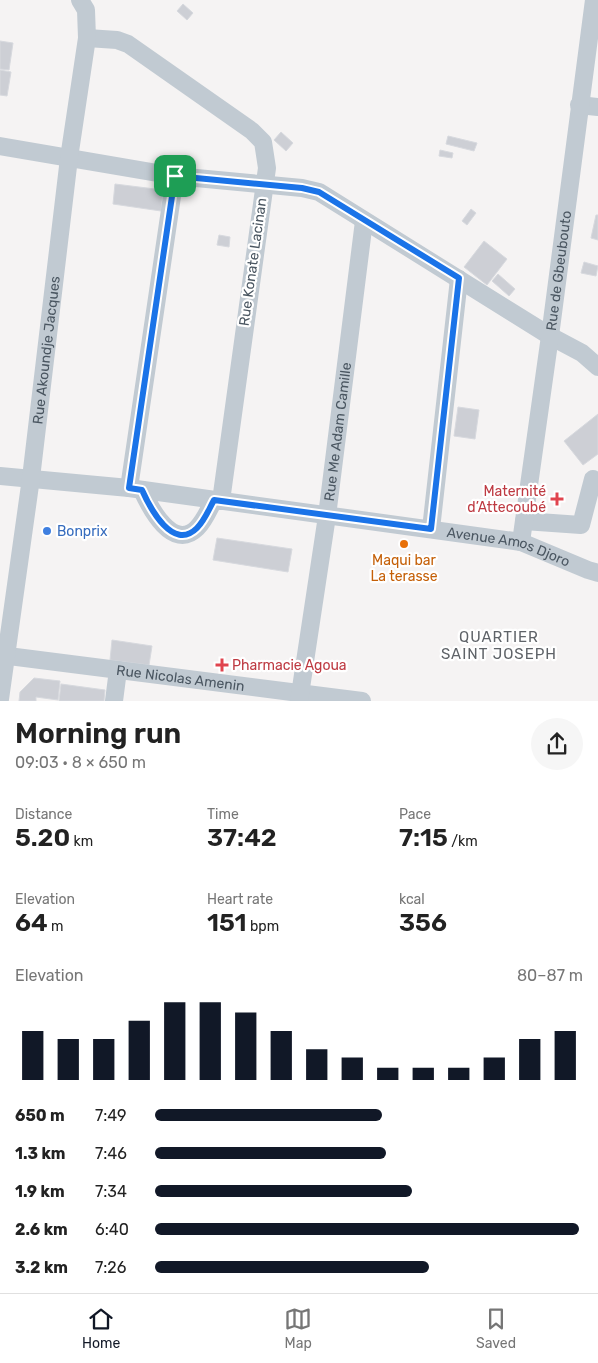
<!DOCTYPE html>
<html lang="en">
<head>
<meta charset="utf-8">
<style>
  :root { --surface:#fff; --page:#f6f6f6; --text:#222; --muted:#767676; --line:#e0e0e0; --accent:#111827 }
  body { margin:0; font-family:Rubik,sans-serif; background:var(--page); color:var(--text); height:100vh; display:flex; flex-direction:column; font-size:19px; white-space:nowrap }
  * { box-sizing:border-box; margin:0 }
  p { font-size:16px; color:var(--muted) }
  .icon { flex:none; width:28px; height:28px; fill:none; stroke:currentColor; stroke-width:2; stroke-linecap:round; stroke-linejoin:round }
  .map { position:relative; height:701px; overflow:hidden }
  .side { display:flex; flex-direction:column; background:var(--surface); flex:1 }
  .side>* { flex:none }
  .pin { position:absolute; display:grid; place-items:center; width:42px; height:42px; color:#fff; margin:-21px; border-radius:10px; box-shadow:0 2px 8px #0006 }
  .round { display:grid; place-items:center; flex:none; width:52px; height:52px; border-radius:26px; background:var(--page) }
  .head { display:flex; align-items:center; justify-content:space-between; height:85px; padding:0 15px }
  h1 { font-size:28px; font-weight:600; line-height:38px }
  .figures { display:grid; grid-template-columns:repeat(3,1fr); gap:8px; height:85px; padding:5px 15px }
  .figures div { display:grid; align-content:center }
  .figures b { font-size:25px; font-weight:600 }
  .figures small { font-size:14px; font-weight:400 }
  .figures p { font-size:14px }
  .chart { height:140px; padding:10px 15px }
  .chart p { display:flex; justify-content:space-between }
  .chart svg { width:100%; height:90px; margin-top:5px; stroke:var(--accent); stroke-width:6 }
  ul { padding:0 15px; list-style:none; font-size:16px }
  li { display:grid; grid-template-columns:80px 60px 1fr; align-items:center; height:38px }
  li i { height:12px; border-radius:6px; background:var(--accent) }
  .tab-bar { display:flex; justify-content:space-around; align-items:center; height:70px; border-top:1px solid var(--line); background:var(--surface); font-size:14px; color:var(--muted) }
  .tab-bar a { display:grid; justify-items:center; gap:2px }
  .tab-bar .on { color:var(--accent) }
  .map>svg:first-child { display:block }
</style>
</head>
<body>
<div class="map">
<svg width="598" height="701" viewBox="0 0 598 701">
  <rect width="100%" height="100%" fill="#f5f3f3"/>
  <g fill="#cdcfd5" stroke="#d7d9de">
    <path d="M183,4L193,13L187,20L177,11Z"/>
    <path d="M0,41L13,43L9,70L0,69Z"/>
    <path d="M0,70L11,72L7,96L0,95Z"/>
    <path d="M281,132L293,143L286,151L274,140Z"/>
    <path d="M448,136L477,143L474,151L446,144Z"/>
    <path d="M440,150L453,153L452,158L439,156Z"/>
    <path d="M115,184L163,190L161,211L113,204Z"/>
    <path d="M471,209L476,213L467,225L462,221Z"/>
    <path d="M596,215H598V240L591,238Z"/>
    <path d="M219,235L230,237L229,247L217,245Z"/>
    <path d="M484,241L507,259L487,285L464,267Z"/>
    <path d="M584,262L598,266L596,276L581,273Z"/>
    <path d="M498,274L515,289L509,296L492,281Z"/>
    <path d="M458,407L479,410L475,439L454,436Z"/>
    <path d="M598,414V454L583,465L564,441Z"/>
    <path d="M217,538L292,549L288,572L213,560Z"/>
    <path d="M112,640L152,646L149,665L110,660Z"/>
    <path d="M34,678L60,681L58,700L36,697V701H19L20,692Z"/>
    <path d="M61,684L105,690L104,701H59Z"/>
  </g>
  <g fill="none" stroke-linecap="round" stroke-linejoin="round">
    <g stroke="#c1cad2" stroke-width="18">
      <path d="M87,38L117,40L128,44L252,131L263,142L267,168L221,501"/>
      <path d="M579,105L598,107"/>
      <path d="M0,146L175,176L302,188L319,192L550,336L582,353L598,367"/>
      <path id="s1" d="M0,476L129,488L521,542L588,570L598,573"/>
      <path d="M129,488L175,176"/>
      <path d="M142,490C150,508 173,552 197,528C205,520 209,509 214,500"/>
      <path d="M524,521L581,525L593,479"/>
      <path d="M431,529L459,279"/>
      <path id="s2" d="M521,542L550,336L594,0"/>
      <path id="s3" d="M0,655L362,701"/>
      <path id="s4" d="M0,699L31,478L69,158L87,38L86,10L80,0"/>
      <path d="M114,701L118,670"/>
      <path id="s5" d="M299,701L327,516L364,221"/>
    </g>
  </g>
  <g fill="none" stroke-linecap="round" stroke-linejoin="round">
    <g stroke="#fff" stroke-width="10">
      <path id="route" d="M175,176L302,188L319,192L459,278L431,529L214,500C209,509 205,520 197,528C173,552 150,508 142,490L129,488Z"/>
    </g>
    <use href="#route" stroke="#1a73e8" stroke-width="6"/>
  </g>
  <g fill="#e0444e" stroke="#fff" stroke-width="2">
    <path d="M554.5 491.5h5v5h5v5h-5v5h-5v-5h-5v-5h5z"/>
    <path d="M219.5 657.5h5v5h5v5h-5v5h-5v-5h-5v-5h5z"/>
  </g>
  <circle fill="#3f7fe0" stroke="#fff" stroke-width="2" cx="47" cy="531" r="5"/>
  <circle fill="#e8710a" stroke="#fff" stroke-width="2" cx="404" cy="544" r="5"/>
  <g text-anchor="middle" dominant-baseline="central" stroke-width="4.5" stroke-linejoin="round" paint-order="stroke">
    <g font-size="14" fill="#4a5661" stroke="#fff">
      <text transform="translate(253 262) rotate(-82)">Rue Konate Lacinan</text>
      <text stroke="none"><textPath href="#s2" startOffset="274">Rue de Gbeubouto</textPath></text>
      <text stroke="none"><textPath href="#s4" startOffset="352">Rue Akoundje Jacques</textPath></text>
      <text stroke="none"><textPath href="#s5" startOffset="272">Rue Me Adam Camille</textPath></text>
      <text stroke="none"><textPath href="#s1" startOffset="514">Avenue Amos Djoro</textPath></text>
      <text stroke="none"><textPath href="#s3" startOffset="182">Rue Nicolas Amenin</textPath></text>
    </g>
    <g font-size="14" fill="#be3a42" stroke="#fff" text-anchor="end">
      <text x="546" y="491">Maternité<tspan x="546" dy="16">d’Attecoubé</tspan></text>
      <text x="232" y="665" text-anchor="start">Pharmacie Agoua</text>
    </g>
    <g font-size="14" fill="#366cbe" stroke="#fff" text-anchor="start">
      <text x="57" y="531">Bonprix</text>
    </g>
    <g font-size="14" fill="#c56008" stroke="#fff">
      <text x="404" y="560">Maqui bar<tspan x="404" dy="16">La terasse</tspan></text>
    </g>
    <g font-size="15" letter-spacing="1" fill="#5f6368" stroke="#fff">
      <text x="499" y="637">QUARTIER<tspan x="499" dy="17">SAINT JOSEPH</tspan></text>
    </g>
  </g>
</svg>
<div class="pin" style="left:175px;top:176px;background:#1e9e55"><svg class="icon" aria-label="arrive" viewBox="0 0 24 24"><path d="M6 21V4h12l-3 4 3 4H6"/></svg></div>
</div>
<section class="side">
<div class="head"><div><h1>Morning run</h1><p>09:03 · 8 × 650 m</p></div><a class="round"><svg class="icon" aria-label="share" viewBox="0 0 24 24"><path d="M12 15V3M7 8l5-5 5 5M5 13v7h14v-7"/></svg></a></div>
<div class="figures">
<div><p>Distance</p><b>5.20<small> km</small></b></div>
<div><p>Time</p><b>37:42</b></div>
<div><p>Pace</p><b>7:15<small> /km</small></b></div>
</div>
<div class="figures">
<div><p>Elevation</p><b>64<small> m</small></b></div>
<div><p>Heart rate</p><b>151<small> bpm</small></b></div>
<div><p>kcal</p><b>356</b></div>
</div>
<div class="chart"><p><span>Elevation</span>80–87 m</p>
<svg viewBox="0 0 160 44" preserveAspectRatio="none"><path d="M5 44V20M15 44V24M25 44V24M35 44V15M45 44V6M55 44V6M65 44V11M75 44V20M85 44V29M95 44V33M105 44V38M115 44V38M125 44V38M135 44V33M145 44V24M155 44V20"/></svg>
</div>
<ul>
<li><b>650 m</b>7:49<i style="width:53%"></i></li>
<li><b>1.3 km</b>7:46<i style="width:54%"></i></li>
<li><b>1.9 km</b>7:34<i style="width:60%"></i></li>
<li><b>2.6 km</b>6:40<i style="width:99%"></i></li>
<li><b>3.2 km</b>7:26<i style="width:64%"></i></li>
</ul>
</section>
<nav class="tab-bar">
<a class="on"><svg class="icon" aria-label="home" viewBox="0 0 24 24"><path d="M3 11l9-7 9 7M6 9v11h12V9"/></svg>Home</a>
<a><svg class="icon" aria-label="map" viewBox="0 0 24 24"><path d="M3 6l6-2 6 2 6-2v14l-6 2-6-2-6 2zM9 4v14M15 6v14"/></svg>Map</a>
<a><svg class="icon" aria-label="saved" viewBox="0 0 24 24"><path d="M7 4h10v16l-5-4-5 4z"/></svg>Saved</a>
</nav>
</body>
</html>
